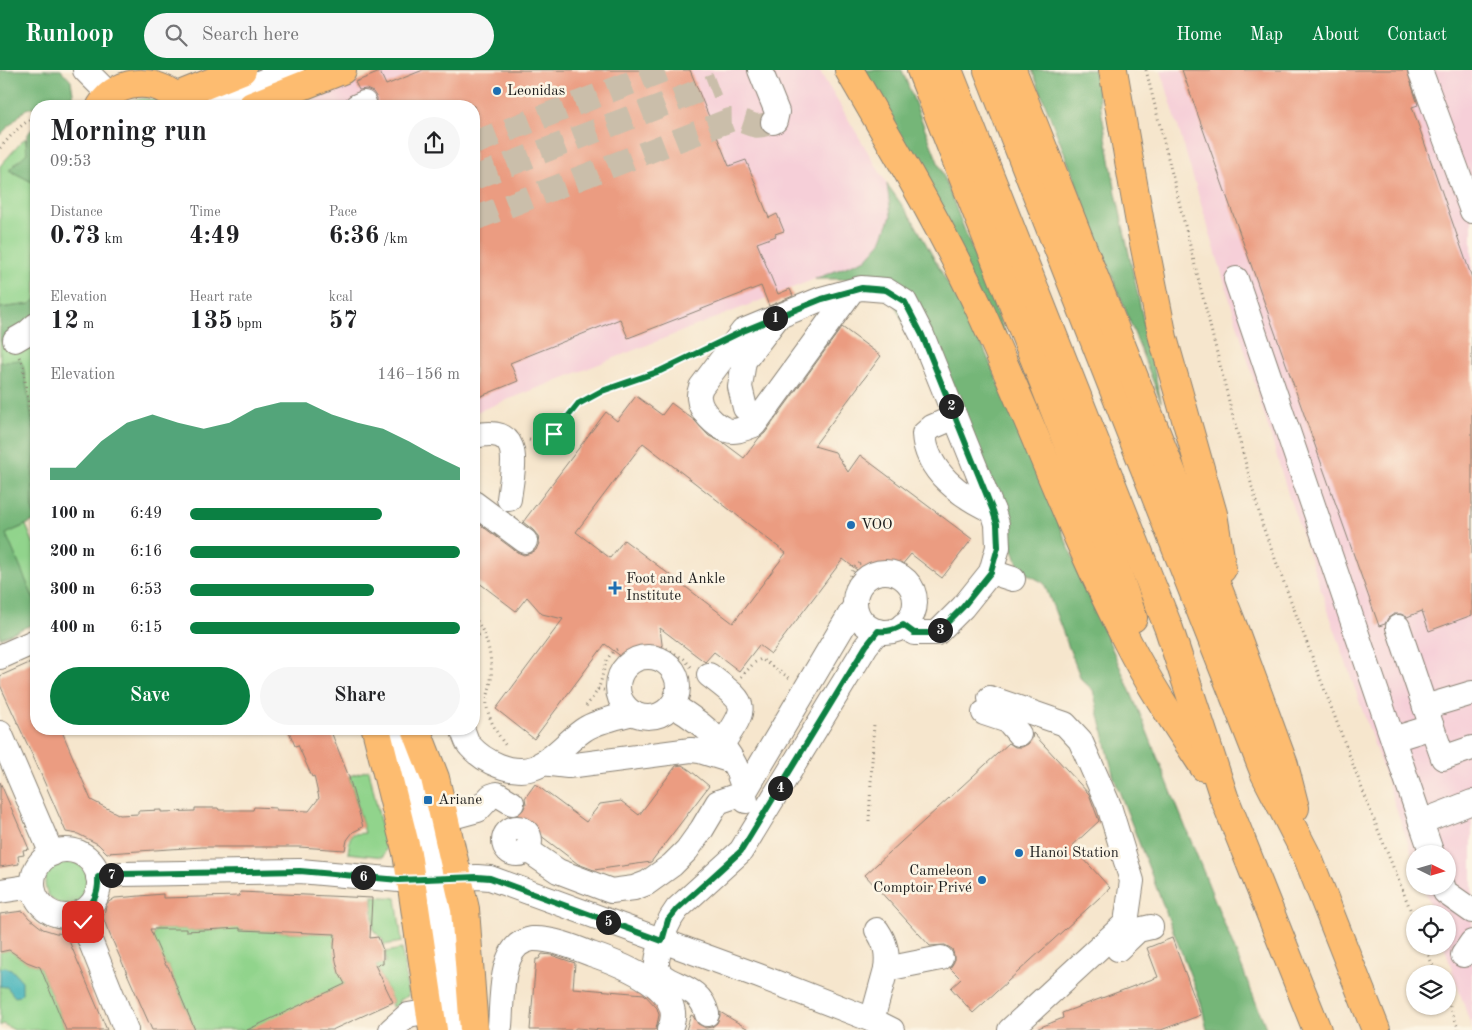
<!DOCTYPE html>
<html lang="en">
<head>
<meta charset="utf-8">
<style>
  :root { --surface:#fff; --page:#f6f6f6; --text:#202124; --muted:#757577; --accent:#0b8043 }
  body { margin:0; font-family:"Old Standard TT",serif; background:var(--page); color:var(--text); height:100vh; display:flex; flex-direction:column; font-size:19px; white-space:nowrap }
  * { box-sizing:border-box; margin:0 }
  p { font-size:16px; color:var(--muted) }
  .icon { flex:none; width:28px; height:28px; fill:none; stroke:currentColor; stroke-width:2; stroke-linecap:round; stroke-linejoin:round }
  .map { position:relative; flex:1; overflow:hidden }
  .details { position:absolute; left:30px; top:30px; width:450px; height:635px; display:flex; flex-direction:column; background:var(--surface); border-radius:20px; box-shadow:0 1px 4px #0004 }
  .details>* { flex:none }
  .needle { width:32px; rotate:95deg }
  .tools { position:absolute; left:1406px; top:775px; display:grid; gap:10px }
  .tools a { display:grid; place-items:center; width:50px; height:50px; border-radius:50%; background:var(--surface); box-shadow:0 1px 4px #0004; font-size:25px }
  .pin { position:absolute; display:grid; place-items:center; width:42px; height:42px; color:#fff; margin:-21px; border-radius:10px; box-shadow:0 2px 8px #0006 }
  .km { position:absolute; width:25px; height:25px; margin:-12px; border-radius:50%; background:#222; color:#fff; font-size:14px; line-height:25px; text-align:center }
  .round { display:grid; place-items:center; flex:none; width:52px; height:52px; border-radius:26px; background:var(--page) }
  .summary { display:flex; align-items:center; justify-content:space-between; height:85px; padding:0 20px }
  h1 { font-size:28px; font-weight:600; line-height:38px }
  .figures { display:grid; grid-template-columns:repeat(3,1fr); gap:8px; height:85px; padding:5px 20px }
  .figures div { display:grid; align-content:center }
  .figures b { font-size:25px; font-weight:600 }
  .figures small { font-size:14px; font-weight:400 }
  .figures p { font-size:14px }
  .chart { height:140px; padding:10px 20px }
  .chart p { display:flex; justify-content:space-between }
  .chart svg { width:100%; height:90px; margin-top:5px; fill:var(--accent); opacity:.7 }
  .action { display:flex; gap:10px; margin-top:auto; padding:10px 20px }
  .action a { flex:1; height:58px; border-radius:30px; background:var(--accent); color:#fff; font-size:20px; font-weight:600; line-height:58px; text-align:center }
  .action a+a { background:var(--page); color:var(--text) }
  ul { padding:0 20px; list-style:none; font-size:16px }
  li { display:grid; grid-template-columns:80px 60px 1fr; align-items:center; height:38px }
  li i { height:12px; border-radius:6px; background:var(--accent) }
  header { display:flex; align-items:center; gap:30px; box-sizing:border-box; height:70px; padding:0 25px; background:var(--accent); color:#fff }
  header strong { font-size:24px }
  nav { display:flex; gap:28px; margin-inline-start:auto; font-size:18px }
  .search { width:350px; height:45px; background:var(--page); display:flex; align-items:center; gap:12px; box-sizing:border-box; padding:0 18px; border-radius:28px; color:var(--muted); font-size:19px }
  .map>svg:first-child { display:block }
</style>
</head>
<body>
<header>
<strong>Runloop</strong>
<div class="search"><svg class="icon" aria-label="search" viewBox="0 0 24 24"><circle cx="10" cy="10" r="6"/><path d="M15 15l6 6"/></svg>Search here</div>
<nav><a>Home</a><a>Map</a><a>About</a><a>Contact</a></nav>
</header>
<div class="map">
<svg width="1472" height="960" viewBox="0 0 1472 960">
  <rect width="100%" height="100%" fill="#fcf5e5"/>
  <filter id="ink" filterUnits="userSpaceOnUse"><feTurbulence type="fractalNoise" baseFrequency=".02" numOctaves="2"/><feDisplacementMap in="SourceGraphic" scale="10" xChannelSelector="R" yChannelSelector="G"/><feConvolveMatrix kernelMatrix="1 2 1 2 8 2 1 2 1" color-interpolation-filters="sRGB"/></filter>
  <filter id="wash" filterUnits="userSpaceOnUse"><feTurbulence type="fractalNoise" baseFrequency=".0096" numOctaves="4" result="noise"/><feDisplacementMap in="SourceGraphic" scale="20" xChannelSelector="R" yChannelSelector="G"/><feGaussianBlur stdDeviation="1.12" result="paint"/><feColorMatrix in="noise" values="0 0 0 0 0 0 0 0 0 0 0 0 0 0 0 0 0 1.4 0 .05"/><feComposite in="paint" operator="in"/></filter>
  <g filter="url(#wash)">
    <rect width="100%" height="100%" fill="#f6e6cd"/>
    <g fill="#f6cfd8">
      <path d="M387,0H819L887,114L891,146L881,172L866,189L474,343V36H298Z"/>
      <path d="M1161,0H1472V959L1444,876H1448V844H1433L1423,816H1448V784H1415V793L1289,427Z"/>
    </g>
    <g fill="#91d48c" stroke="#567854">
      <path d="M144,28L155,30L166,36H122L133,30Z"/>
      <path d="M25,68L28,83L9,100L36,114V229L31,234L0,238V96Z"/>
      <path d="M36,261V372L23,295L9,291L0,292V271Z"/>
      <path d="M36,382V450C31,438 32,395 36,382Z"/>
      <path d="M26,455L36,479V534L5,464Z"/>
      <path d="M369,700L386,778L383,787L348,783L350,768L353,764L365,763L349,706Z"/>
      <circle cx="67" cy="813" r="22"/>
      <path d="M373,826L396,828L402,872L384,875L383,870L373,860Z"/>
      <path d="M218,856H240V860L335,864C333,882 336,898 345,914L252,960H195L168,896H166L157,877L150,870L157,859H186L187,861L218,860Z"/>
      <path d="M402,879L408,926L399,930V935L392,937L391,933L393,932L376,896L386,892L385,882Z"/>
      <path d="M9,880L27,892L40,897L66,960H14L3,954L0,956V882Z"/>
    </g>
    <g fill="#74b678" stroke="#48694a">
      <path d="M0,0H61L71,11L75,36L44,34L26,39L0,65Z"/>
      <path d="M858,0H902L1019,299Z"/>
      <path d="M1032,0H1094L1116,123L1161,332Z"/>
      <path d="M36,56V114L9,100L27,83C26,71 25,63 36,56Z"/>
      <path d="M887,114L914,152L984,279L1140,644L1267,960H1207L1201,933L1114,708L1093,620L1081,609L1044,513L1020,500L1006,459L882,209H815L866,189L881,172L891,146Z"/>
      <path d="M36,229V250L14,268L0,271V238L31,234Z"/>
      <path d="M20,290L23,295L36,372V382L33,399V442L36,450L6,464L36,534V553L0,568V292Z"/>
    </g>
    <path fill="#43b3ba" stroke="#30686b" d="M5,897L11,899L22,911V923L19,926L15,927L7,917L0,916V898Z"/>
    <g id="blocks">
      <g fill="#eb9c81" fill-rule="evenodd">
        <path d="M423,0H690L729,96L746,90L769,148L777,144L784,161L775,164L776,166L757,173L778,224L790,219L793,226L769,236L761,216L628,268L620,249L510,293L518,311L474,329V36H377V28L373,22L366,19L359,20L355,12L380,2L386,15Z"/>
        <path d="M1182,0H1407L1418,35L1412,37L1472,208V545L1429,561L1422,541L1407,547L1401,544H1394L1388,548L1385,554L1379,556Z"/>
        <path d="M842,257L881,286L814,376L835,382L848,402L860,385L972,469L942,508L911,484L891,508L871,511L843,489L771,584L759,575L739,601L714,582L705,592L660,558L663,582L653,596L636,598L605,574L534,669L496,639L563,549L542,544L527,527L516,541L474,509V450L517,482L524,485L531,483L536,480L539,473L538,466L533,460L523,452L606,342L617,351L636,326L662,345L671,333L694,350L709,366L724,373L744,388L759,368L765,363ZM643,373L786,483L733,553L624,470L610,488L576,462Z"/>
        <path d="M36,590V659H61L91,730L120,745L138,744V741L161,740V742L195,741V738H218L219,740H253L254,737L276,738V740L309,741L319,728L314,706L312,707L298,675L295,676L288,659H330L349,707L363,757L353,762L347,770L345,780L299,777H202L107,783L98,774L78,764L66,762L36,693L0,615V606Z"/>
        <path d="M1033,663L1089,724L1099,751L1072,776L1110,818L973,943L951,918L961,909L950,898L954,892V885L952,879L945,875L930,876L865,805L1009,673L1015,677H1022L1028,674L1032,669Z"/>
        <path d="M682,695L691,701L709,716L651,792L594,800L578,794L515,746L523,740L526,734L525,728L535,714L586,752L600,734L621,731L639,745L676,696Z"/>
        <path d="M0,712L29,779L23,780L24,785L18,786L19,794L0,797Z"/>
        <path d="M240,822L372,828L370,868L378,867L383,880V894L375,895L393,932L332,960H247L345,914L339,903L336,891L334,877L335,864L240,860V858L186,861V859H150L166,896H168L195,960H152L107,858L103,847L107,833L115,828L128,827L163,824V828L239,826Z"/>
        <path d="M23,841L29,848L43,859L56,863L66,864L107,960H66L40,897L27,892L9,880L0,882V844Z"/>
        <path d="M1172,868L1201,945L1161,960H1036V959L1063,948L1062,943L1158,907L1147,878Z"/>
        <path d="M542,884L551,885L575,893L573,918L644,924L657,938L659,945L656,959L654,960H603L576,958L573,960H530L536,889H539Z"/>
        <path d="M720,942L750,960H686L691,945L693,946L698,954L706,958L712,957L717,953L720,946Z"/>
      </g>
    </g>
  </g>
  <g filter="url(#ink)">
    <use href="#blocks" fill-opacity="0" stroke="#898174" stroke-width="1"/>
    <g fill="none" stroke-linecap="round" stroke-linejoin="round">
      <g stroke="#cabeaa" stroke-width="24" stroke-dasharray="24 12" stroke-linecap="butt">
        <path d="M474,73L664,0"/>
        <path d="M474,108L717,14"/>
        <path d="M474,149L730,50C752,49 748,62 773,52"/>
      </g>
      <g stroke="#898174" stroke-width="26">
        <g id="minor">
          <path d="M85,0L110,25"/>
          <path d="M760,0L777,42L775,51L773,52"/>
          <path d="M1420,0L1472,141"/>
          <path d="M199,36L292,0"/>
          <path d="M357,36L364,33"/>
          <path d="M1236,209L1421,752"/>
          <path d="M851,222L754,355C745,358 736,363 727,360C715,356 700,341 699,328C698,325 700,320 701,317L743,261L821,229L861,218L886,220L905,232L922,265L993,441L997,454L998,477L991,502L963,537L937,563H914L903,555"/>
          <path d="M15,270L27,263L36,255"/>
          <path d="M745,338L740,317L744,291L777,248"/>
          <path d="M955,347L932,357L924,364C926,402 962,427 993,441"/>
          <path d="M474,366C525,354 513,397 509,429"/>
          <path d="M474,433L525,471"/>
          <path d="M991,502L1013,509"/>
          <circle cx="885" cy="532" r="30"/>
          <path d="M1398,557L1425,637"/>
          <path d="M0,587L36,571"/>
          <circle cx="648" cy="617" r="30"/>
          <path d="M709,605C746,634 751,633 722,674"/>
          <path d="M1472,623L1425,637L1443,688L1472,678"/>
          <path d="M990,628L1065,654L1080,670L1109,736L1132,811L1126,853L1010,960"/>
          <path d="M984,643L1008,651L1019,664"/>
          <path d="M397,659C428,756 447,858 455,960"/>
          <path d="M462,659C465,664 466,672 470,676C484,692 512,705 533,698C549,694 570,668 585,659C597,651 619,647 633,643"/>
          <path d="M0,663L52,784"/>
          <path d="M1393,669L1432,657"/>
          <path d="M542,693L568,696L691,680L700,681L732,691"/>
          <path d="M746,731L744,723L855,536"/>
          <path d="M445,749L478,740L491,726L497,724L512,733"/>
          <circle cx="517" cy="771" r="13"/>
          <path d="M526,779L558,801L611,821L634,818L647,813L672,795L687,780L702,759L718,732L744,723C736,680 708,656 672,635"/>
          <circle cx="66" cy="813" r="33"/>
          <path d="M1432,784L1421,752L1472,732"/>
          <path d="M98,807L122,804L300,801L399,810L477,807L490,808L759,906L872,950L892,960"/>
          <path d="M1443,816L1445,822L1472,841"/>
          <path d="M0,821L33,816"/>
          <path d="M79,843L126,960"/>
          <path d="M877,860C886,873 888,884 886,899"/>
          <path d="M1118,879L1138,860L1151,857"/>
          <path d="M1463,885L1472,872"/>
          <path d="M707,944C699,909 656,918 657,893C657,888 659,882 660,878C663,863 668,851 677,839L741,781L866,576L878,561"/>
          <path d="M872,950L886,899L941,888"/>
          <path d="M500,956C502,934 500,891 518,875C522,872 527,870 532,869C551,868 574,877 591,884C618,893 691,920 669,960"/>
          <path d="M391,960L408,945L431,941"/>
        </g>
      </g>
      <g stroke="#898174" stroke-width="30">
        <g id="major">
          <path d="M175,27L242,0"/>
          <path d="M101,36C119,6 164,7 183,36"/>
          <path d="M252,36L342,0"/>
          <path d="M376,659L407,783L433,960"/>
          <path d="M416,659L435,708L465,839L474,960"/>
        </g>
      </g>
      <g stroke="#898174" stroke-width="30">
        <g id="highway">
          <path d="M849,0C894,78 941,156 979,238C1030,349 1072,464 1128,573C1150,616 1177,656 1204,697"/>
          <path d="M921,0L1108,476L1133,548"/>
          <path d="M948,0L1169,559L1224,727L1317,960"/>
          <path d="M988,0L1265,704L1308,788L1376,960"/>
          <path d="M1012,0L1232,554L1284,695L1295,738"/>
          <path d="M1113,0L1140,153L1163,268L1213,444L1222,499"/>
        </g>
      </g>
      <g stroke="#898174" stroke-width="3" stroke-dasharray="1 4" stroke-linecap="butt">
        <path d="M1146,0L1232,343L1263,457L1372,745L1415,851"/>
        <path d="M0,78C11,66 21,53 36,47"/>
        <path d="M19,287L23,295C26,323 33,352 34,380C34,403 28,429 36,450"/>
        <path d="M529,370L538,372L555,364L578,334L602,321L660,301L702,281"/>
        <path d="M845,520L854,498L860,493"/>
        <path d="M474,547C487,563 493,589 491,610C490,618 486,629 487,637C489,650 498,665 506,676"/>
        <path d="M474,567L483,563"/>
        <path d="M662,576L684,589L692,598"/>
        <path d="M741,607L754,593L761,589L791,609"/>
        <path d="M677,616L689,606"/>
        <path d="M598,619L619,623"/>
        <path d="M586,636C590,631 595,625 598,619C605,605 602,585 620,578"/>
        <path d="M869,751L874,653"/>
        <path d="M1425,876L1436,904"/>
        <path d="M1448,931L1459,960"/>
      </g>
      <use href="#minor" stroke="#fff" stroke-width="24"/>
      <use href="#major" stroke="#fdbc70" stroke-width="28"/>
      <use href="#highway" stroke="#fdbc70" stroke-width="28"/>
    </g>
  </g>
  <g fill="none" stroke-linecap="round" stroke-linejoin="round" filter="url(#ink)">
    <g stroke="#fff" stroke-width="10">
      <path id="route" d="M83,852L79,843C94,835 99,824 98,807L122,804L300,801L399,810L477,807L490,808L662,871L668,850L677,839L741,781L866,576L878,561C888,562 894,560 903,555L914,563H937L963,537L991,502L998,477L997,454L993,441L922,265L905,232L886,220L862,218L822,229L743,261L660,301L602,321L578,334L554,364"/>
    </g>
    <use href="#route" stroke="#0b8043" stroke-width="6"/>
  </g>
  <g fill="#1f6fb2" stroke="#fcf5e5" stroke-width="2">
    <circle cx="497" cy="21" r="5"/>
    <circle cx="851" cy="455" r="5"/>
    <path d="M612.5 510.5h5v5h5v5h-5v5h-5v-5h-5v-5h5z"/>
    <rect x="423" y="725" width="10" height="10" rx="2.5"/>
    <circle cx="1019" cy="783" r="5"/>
    <circle cx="982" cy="810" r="5"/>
  </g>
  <g text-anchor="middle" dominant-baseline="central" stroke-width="5" stroke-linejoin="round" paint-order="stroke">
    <g font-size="15" fill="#1c1c1c" stroke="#fcf5e5" text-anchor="start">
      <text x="507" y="21">Leonidas</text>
      <text x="861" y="455">VOO</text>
      <text x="626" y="509">Foot and Ankle<tspan x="626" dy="17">Institute</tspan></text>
      <text x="438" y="730">Ariane</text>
      <text x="1029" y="783">Hanoi Station</text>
      <text x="972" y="801" text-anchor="end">Cameleon<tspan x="972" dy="17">Comptoir Privé</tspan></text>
    </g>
  </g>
</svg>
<div class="tools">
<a><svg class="needle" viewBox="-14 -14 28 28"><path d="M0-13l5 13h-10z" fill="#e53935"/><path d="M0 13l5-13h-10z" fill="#757577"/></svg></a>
<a><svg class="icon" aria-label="locate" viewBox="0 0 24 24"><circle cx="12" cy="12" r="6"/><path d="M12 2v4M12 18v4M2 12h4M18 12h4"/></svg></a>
<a><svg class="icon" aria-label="layers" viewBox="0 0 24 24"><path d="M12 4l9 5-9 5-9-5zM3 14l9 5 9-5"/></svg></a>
</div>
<div class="pin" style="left:554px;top:364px;background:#1e9e55"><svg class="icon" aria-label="arrive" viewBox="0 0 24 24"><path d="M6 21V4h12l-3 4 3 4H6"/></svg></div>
<div class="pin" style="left:83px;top:852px;background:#d93025"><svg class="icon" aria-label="check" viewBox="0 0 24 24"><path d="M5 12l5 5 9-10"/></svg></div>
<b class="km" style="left:775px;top:248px">1</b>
<b class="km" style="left:951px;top:336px">2</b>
<b class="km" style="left:940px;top:560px">3</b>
<b class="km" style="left:780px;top:718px">4</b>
<b class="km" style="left:608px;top:852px">5</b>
<b class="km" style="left:363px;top:807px">6</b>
<b class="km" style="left:111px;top:805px">7</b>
<section class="details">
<div class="summary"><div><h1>Morning run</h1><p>09:53</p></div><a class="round"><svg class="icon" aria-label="share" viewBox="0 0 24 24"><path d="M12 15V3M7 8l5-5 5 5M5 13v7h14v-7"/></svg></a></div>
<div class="figures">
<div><p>Distance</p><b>0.73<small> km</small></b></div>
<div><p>Time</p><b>4:49</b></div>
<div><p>Pace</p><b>6:36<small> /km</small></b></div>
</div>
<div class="figures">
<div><p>Elevation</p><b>12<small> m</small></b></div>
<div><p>Heart rate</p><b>135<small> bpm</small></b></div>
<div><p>kcal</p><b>57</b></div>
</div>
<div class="chart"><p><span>Elevation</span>146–156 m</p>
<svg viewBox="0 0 160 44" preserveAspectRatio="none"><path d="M0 44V38L10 38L20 25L30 16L40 12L50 16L60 19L70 16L80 9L90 6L100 6L110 12L120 16L130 19L140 25L150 32L160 38V44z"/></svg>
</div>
<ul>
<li><b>100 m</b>6:49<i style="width:71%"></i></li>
<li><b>200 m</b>6:16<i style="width:100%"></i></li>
<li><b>300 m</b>6:53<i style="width:68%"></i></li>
<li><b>400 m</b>6:15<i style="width:100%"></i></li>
</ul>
<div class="action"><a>Save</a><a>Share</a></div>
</section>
</div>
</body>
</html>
